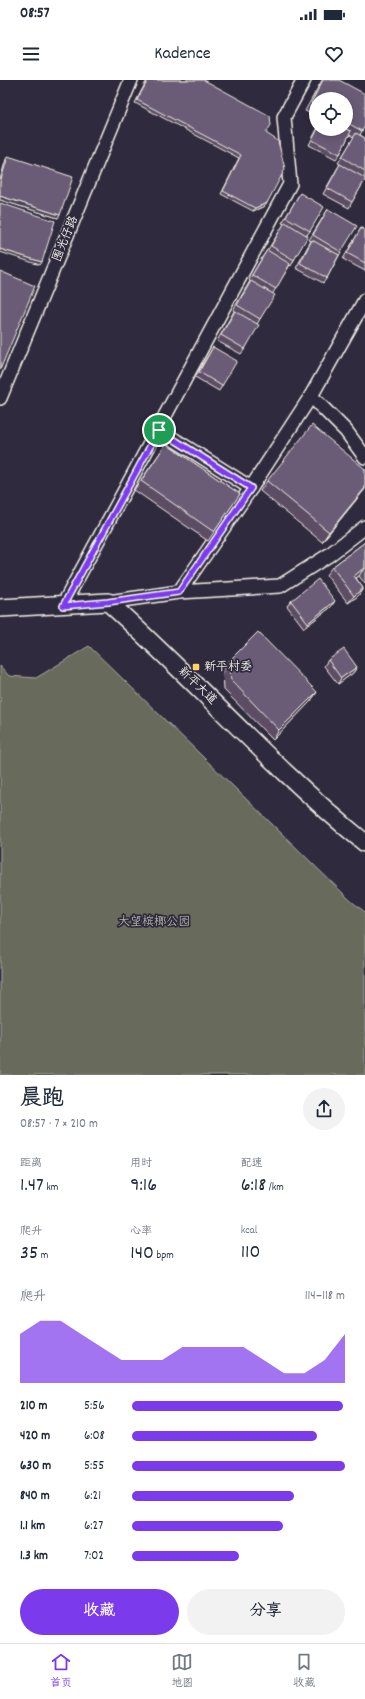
<!DOCTYPE html>
<html lang="zh">
<head>
<meta charset="utf-8">
<style>
  :root { --surface:#fff; --page:#f2f2f3; --text:#1f2937; --muted:#747a83; --line:#e0e1e3; --accent:#7c3aed }
  body { margin:0; font-family:Dekko,"LXGW WenKai TC",sans-serif; background:var(--page); color:var(--text); height:100vh; display:flex; flex-direction:column; font-size:15px; white-space:nowrap }
  * { box-sizing:border-box; margin:0 }
  p { font-size:13px; color:var(--muted) }
  .icon { flex:none; width:22px; height:22px; fill:none; stroke:currentColor; stroke-width:2; stroke-linecap:round; stroke-linejoin:round }
  .map { position:relative; height:995px; overflow:hidden }
  .sheet { display:flex; flex-direction:column; background:var(--surface); flex:1 }
  .sheet>* { flex:none }
  .tools { position:absolute; left:309px; top:12px; display:grid; gap:8px }
  .tools a { display:grid; place-items:center; width:44px; height:44px; border-radius:50%; background:var(--surface); box-shadow:0 2px 10px #0003; font-size:20px }
  .pin { position:absolute; display:grid; place-items:center; width:34px; height:34px; color:#fff; margin:-17px; border:2px solid #fff; border-radius:50%; box-shadow:0 1px 4px #0007 }
  .round { display:grid; place-items:center; flex:none; width:42px; height:42px; border-radius:21px; background:var(--page) }
  .head { display:flex; align-items:center; justify-content:space-between; height:68px; padding:0 20px }
  h1 { font-size:22px; font-weight:600; line-height:30px }
  .stats { display:grid; grid-template-columns:repeat(3,1fr); gap:6px; height:68px; padding:4px 20px }
  .stats div { display:grid; align-content:center }
  .stats b { font-size:20px; font-weight:600 }
  .stats small { font-size:11px; font-weight:400 }
  .stats p { font-size:11px }
  .chart { height:112px; padding:8px 20px }
  .chart p { display:flex; justify-content:space-between }
  .chart svg { width:100%; height:72px; margin-top:4px; fill:var(--accent); opacity:.7 }
  .primary-button { display:flex; gap:8px; margin-top:auto; padding:8px 20px }
  .primary-button a { flex:1; height:46px; border-radius:24px; background:var(--accent); color:#fff; font-size:16px; font-weight:600; line-height:46px; text-align:center }
  .primary-button a+a { background:var(--page); color:var(--text) }
  ul { padding:0 20px; list-style:none; font-size:13px }
  li { display:grid; grid-template-columns:64px 48px 1fr; align-items:center; height:30px }
  li i { height:10px; border-radius:5px; background:var(--accent) }
  .status { display:flex; justify-content:space-between; align-items:center; height:28px; padding:0 20px; background:var(--surface); direction:ltr }
  .status svg { height:11px; fill:currentColor }
  header { display:flex; justify-content:space-between; align-items:center; height:52px; padding:0 20px; background:var(--surface); font-size:18px; font-weight:600 }
  .dock { display:flex; justify-content:space-around; align-items:center; height:56px; border-top:1px solid var(--line); background:var(--surface); font-size:11px; color:var(--muted) }
  .dock a { display:grid; justify-items:center; gap:2px }
  .dock .current { color:var(--accent) }
  .map>svg:first-child { display:block }
</style>
</head>
<body>
<div class="status"><b>08:57</b><svg viewBox="0 0 49 12"><path d="M0 12V9h3v3zM5 12V6h3v6zM10 12V3h3v9zM15 12V0h3v12zM26 1h20v11H26zM47 4h2v5h-2z"/></svg></div>
<header><svg class="icon" aria-label="menu" viewBox="0 0 24 24"><path d="M4 6h16M4 12h16M4 18h16"/></svg>Kadence<svg class="icon" aria-label="heart" viewBox="0 0 24 24"><path d="M12 20l-8-8c-3-5 5-10 8-4 3-6 11-1 8 4z"/></svg></header>
<div class="map">
<svg width="365" height="995" viewBox="0 0 365 995">
  <rect width="100%" height="100%" fill="#2f2a3d"/>
  <filter id="ink" filterUnits="userSpaceOnUse"><feTurbulence type="fractalNoise" baseFrequency=".025" numOctaves="2"/><feDisplacementMap in="SourceGraphic" scale="8" xChannelSelector="R" yChannelSelector="G"/><feConvolveMatrix kernelMatrix="1 2 1 2 8 2 1 2 1" color-interpolation-filters="sRGB"/></filter>
  <g filter="url(#ink)">
    <path fill="#676a5c" stroke="#aeaea2" d="M89,566L351,821L365,832V995H0V586L9,596L36,598Z"/>
    <g fill="none" stroke-linecap="round" stroke-linejoin="round">
      <g stroke="#f4f1e8" stroke-width="16">
        <g id="minor">
          <path d="M311,316L346,351L365,377"/>
          <path d="M0,318L131,0"/>
          <path d="M159,350L251,408"/>
          <path d="M179,512L251,408L311,316L365,220"/>
          <path d="M108,522L179,512L280,506L329,475L365,447"/>
          <path d="M63,525L290,104L284,37L304,0"/>
        </g>
      </g>
      <g stroke="#f4f1e8" stroke-width="20">
        <path id="tertiary" d="M0,528L108,522C195,600 274,689 365,763"/>
      </g>
      <use href="#minor" stroke="#2f2a3d" stroke-width="13"/>
      <use href="#tertiary" stroke="#2f2a3d" stroke-width="17"/>
    </g>
    <g fill="#5b4e65" stroke="#f4f1e8">
      <path d="M147,0H204L266,53L267,123L265,126L253,131L221,114L239,78L135,23Z"/>
      <path d="M322,0H339L362,51L360,55L365,58V100L352,122L349,128L323,114L337,89L340,84L338,83L354,57L349,55L340,74L336,79L309,65L317,49H346V19H316V36L305,31Z"/>
      <path d="M8,76L58,138L0,120V99L6,79Z"/>
      <path d="M300,113L310,151L307,155L294,180L291,186L290,185L273,213L260,239L257,244L245,269L241,274L217,261L234,231L233,230L250,201L249,200L263,176L267,170V171L284,144L282,143Z"/>
      <path d="M328,129L341,172L327,198L323,203L296,188L308,166L311,161L309,160Z"/>
      <path d="M361,148L365,150V191L343,179L358,153Z"/>
      <path d="M213,267L222,306L219,311L195,297Z"/>
      <path d="M166,364L240,414L208,461L134,410Z"/>
      <path d="M365,389V409L322,462L260,411L267,401Z"/>
      <path d="M365,462V504L359,496L356,498L363,508L358,516L348,523L326,495L332,487Z"/>
      <path d="M291,521L331,527L304,548L287,526Z"/>
      <path d="M328,580L357,587L353,593L338,604L324,586Z"/>
      <path d="M229,581L317,612L310,622L273,660L224,610L223,591Z"/>
    </g>
    <g fill="#4a4053" stroke="#f4f1e8">
      <path d="M0,116L60,135L58,138L0,120Z"/>
      <path d="M267,123L265,126L253,131L255,128Z"/>
      <path d="M0,169L42,182L40,185L0,172Z"/>
      <path d="M365,408V409L322,462L329,452Z"/>
      <path d="M364,488L359,496L348,503L354,496Z"/>
      <path d="M363,508L358,516L348,523L354,516Z"/>
      <path d="M335,521L331,527L304,548L308,543Z"/>
      <path d="M357,587L353,593L338,604L341,598Z"/>
      <path d="M317,612L310,622L273,660L279,650Z"/>
    </g>
    <g fill="#6a5b76" stroke="#f4f1e8">
      <path d="M148,0H204L270,36L271,45L266,53L278,61L285,89L267,123L255,128L223,111L241,75L137,20Z"/>
      <path d="M323,0H339L365,14V46L362,51L346,42V19H316V26L311,23Z"/>
      <path d="M318,49H346L351,51L340,74L312,60Z"/>
      <path d="M356,53L365,58V91L342,77Z"/>
      <path d="M8,76L73,97L60,135L0,116V103Z"/>
      <path d="M340,84L365,98V100L352,122L327,108Z"/>
      <path d="M300,113L324,127L310,151L286,137Z"/>
      <path d="M0,123L55,141L42,182L0,169Z"/>
      <path d="M328,129L357,146L341,172L313,155Z"/>
      <path d="M285,142L308,156L294,180L271,166Z"/>
      <path d="M361,148L365,150V183L347,173Z"/>
      <path d="M312,160L339,175L327,198L300,183Z"/>
      <path d="M267,170L290,184L276,209L252,195Z"/>
      <path d="M0,191L35,206L0,290Z"/>
      <path d="M251,201L275,215L260,239L237,225Z"/>
      <path d="M235,231L259,245L245,269L221,255Z"/>
      <path d="M213,267L237,281L222,306L199,292Z"/>
      <path d="M312,345L365,389V408L329,452L267,401Z"/>
      <path d="M166,364L240,414L214,452L141,401Z"/>
      <path d="M365,462V489L364,488L354,496L363,508L354,516L332,487Z"/>
      <path d="M318,499L335,521L308,543L291,521Z"/>
      <path d="M258,552L317,612L279,650L231,600L229,581Z"/>
      <path d="M344,569L357,587L341,598L328,580Z"/>
    </g>
  </g>
  <g fill="none" stroke-linecap="round" stroke-linejoin="round" filter="url(#ink)">
    <g stroke="#fff" stroke-width="8">
      <path id="route" d="M159,350L251,408L179,512L108,522L63,526Z"/>
    </g>
    <use href="#route" stroke="#7c3aed" stroke-width="5"/>
  </g>
  <rect fill="#ffd166" stroke="#2f2a3d" stroke-width="1.5" x="192" y="583" width="8" height="8" rx="2"/>
  <g text-anchor="middle" dominant-baseline="central" stroke-width="3.5" stroke-linejoin="round" paint-order="stroke">
    <g font-size="12" fill="#f4f1e8" stroke="#2f2a3d">
      <text transform="translate(66 159) rotate(-68)">围光仔路</text>
      <text transform="translate(197 606) rotate(44)">新平大道</text>
    </g>
    <g font-size="12" fill="#f4f1e8" stroke="#2f2a3d" text-anchor="start">
      <text x="204" y="587">新平村委</text>
    </g>
    <g font-size="12" fill="#b5b4a9" stroke="#2f2a3d">
      <text x="154" y="842">大望槟榔公园</text>
    </g>
  </g>
</svg>
<div class="tools">
<a><svg class="icon" aria-label="locate" viewBox="0 0 24 24"><circle cx="12" cy="12" r="6"/><path d="M12 2v4M12 18v4M2 12h4M18 12h4"/></svg></a>
</div>
<div class="pin" style="left:159px;top:350px;background:#1e9e55"><svg class="icon" aria-label="arrive" viewBox="0 0 24 24"><path d="M6 21V4h12l-3 4 3 4H6"/></svg></div>
</div>
<section class="sheet">
<div class="head"><div><h1>晨跑</h1><p>08:57 · 7 × 210 m</p></div><a class="round"><svg class="icon" aria-label="share" viewBox="0 0 24 24"><path d="M12 15V3M7 8l5-5 5 5M5 13v7h14v-7"/></svg></a></div>
<div class="stats">
<div><p>距离</p><b>1.47<small> km</small></b></div>
<div><p>用时</p><b>9:16</b></div>
<div><p>配速</p><b>6:18<small> /km</small></b></div>
</div>
<div class="stats">
<div><p>爬升</p><b>35<small> m</small></b></div>
<div><p>心率</p><b>140<small> bpm</small></b></div>
<div><p>kcal</p><b>110</b></div>
</div>
<div class="chart"><p><span>爬升</span>114–118 m</p>
<svg viewBox="0 0 160 44" preserveAspectRatio="none"><path d="M0 44V14L10 6L20 6L30 14L40 22L50 30L60 30L70 30L80 22L90 22L100 22L110 22L120 30L130 38L140 38L150 30L160 14V44z"/></svg>
</div>
<ul>
<li><b>210 m</b>5:56<i style="width:99%"></i></li>
<li><b>420 m</b>6:08<i style="width:87%"></i></li>
<li><b>630 m</b>5:55<i style="width:100%"></i></li>
<li><b>840 m</b>6:21<i style="width:76%"></i></li>
<li><b>1.1 km</b>6:27<i style="width:71%"></i></li>
<li><b>1.3 km</b>7:02<i style="width:50%"></i></li>
</ul>
<div class="primary-button"><a>收藏</a><a>分享</a></div>
</section>
<nav class="dock">
<a class="current"><svg class="icon" aria-label="home" viewBox="0 0 24 24"><path d="M3 11l9-7 9 7M6 9v11h12V9"/></svg>首页</a>
<a><svg class="icon" aria-label="map" viewBox="0 0 24 24"><path d="M3 6l6-2 6 2 6-2v14l-6 2-6-2-6 2zM9 4v14M15 6v14"/></svg>地图</a>
<a><svg class="icon" aria-label="saved" viewBox="0 0 24 24"><path d="M7 4h10v16l-5-4-5 4z"/></svg>收藏</a>
</nav>
</body>
</html>
